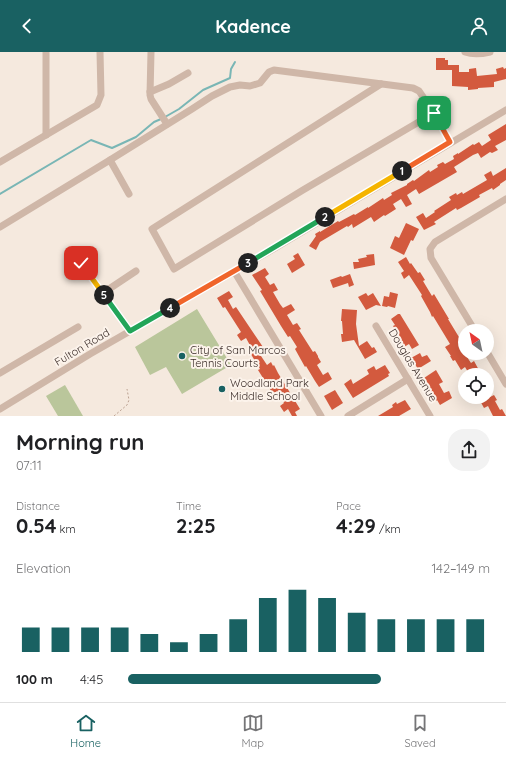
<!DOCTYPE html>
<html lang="en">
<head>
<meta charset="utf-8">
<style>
  :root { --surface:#fff; --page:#f2f2f2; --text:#202124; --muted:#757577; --line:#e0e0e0; --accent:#196162 }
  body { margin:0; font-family:Quicksand,sans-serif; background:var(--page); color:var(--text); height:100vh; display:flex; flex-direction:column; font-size:15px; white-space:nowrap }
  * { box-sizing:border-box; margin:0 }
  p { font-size:13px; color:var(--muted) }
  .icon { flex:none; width:22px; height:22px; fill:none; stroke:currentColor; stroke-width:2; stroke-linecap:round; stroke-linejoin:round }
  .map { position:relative; height:364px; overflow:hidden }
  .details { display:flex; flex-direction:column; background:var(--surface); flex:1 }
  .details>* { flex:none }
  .needle { width:26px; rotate:327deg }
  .fabs { position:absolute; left:458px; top:272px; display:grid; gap:8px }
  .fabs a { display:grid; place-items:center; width:36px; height:36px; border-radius:50%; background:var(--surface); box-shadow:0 4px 16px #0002; font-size:20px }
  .pin { position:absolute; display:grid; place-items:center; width:34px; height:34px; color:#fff; margin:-17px; border-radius:8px; box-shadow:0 2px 6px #0006 }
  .km { position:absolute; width:20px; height:20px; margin:-10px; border-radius:50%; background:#222; color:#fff; font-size:11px; line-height:20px; text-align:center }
  .round { display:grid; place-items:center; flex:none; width:42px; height:42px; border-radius:16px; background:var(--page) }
  .headline { display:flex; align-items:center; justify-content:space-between; height:68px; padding:0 16px }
  h1 { font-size:22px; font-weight:800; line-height:30px }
  .stats { display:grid; grid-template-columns:repeat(3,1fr); gap:6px; height:68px; padding:4px 16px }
  .stats div { display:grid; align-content:center }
  .stats b { font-size:20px; font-weight:800 }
  .stats small { font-size:11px; font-weight:400 }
  .stats p { font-size:11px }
  .chart { height:112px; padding:8px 16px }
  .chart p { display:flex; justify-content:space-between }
  .chart svg { width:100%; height:72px; margin-top:4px; stroke:var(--accent); stroke-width:6 }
  ul { padding:0 16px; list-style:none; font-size:13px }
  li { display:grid; grid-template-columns:64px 48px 1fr; align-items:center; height:30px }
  li i { height:10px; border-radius:5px; background:var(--accent) }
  header { display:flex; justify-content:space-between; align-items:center; height:52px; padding:0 16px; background:var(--accent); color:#fff; font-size:18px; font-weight:800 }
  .dock { display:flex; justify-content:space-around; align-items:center; height:56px; border-top:1px solid var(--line); background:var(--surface); font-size:11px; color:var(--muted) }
  .dock a { display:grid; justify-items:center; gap:2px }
  .dock .selected { color:var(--accent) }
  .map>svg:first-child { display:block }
</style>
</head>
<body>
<header><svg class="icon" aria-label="back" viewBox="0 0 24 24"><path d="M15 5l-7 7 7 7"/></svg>Kadence<svg class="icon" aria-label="person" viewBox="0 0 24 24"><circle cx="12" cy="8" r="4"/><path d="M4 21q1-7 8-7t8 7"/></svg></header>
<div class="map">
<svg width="506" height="364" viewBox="0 0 506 364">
  <rect width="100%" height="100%" fill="#f5e9de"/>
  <g fill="#bac69b">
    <path d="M197,257L231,313L182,342L166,315L150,323L135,295Z"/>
    <path d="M65,333L83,364H58L46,344Z"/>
  </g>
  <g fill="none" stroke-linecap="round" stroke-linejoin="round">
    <g stroke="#79b6b5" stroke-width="2">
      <path d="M165,65L179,57L203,38L230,26L231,17L235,10"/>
      <path d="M0,142L91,88L112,96L136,85L154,70L161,67"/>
    </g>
  </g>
  <g fill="#d35a3e">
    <path d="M436,6H445V8H448V13H459V20H469V17L476,16L477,24L497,22L496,17L503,15L504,17L506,16V27L494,30V35L478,36V37L468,38V35L452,34V18H436Z"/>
    <path d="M506,72V88L495,94L498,98L492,101L490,100L481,106L478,101L473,103L454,115L457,120L419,142L416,137L407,143L412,152L406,155L401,147L393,152L396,157L385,164L384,163L374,170L371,165L353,176L352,172L348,175L347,174L320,190L316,198L309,194L316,184L315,182L320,179V180L338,169L339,170L354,162L355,163L368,155V156L383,146L384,148L392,143L391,141L407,133V132L413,128L414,129L429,118L430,120L438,115L437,113L443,110L445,112L454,107L453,104L458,101V102L473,92L474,93L479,90L482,94L491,88L488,83Z"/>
    <path d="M506,116V128L500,132V133L493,138L492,136L479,143L480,145L461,156L457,158L456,156L434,170L436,172L424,178L416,165L423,161L426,166L435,160L434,159L451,148L449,145L456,141L457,143L462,140L463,142L487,128L484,123L491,119L493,124Z"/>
    <path d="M406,171L419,177L413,189L411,188L404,203L390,196L395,184L399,186Z"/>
    <path d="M298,201L305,213L292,221L287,212L295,207L293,204Z"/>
    <path d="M374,202L375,213L354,217L353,210H359L358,207L367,205L366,203Z"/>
    <path d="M406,205L410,212L411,211L418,221L420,220L425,228L423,229L432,244L434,242L449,267H448L465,295V302L471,311L474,309L480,320L475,323L472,318L468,320L465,315L461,318L455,308L453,309L450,304H451L445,295L450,292L433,264L432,265L430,260L421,244L422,243L409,223L404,227L401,221L404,219L398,210Z"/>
    <path d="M265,216L269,222L265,225L270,233L274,231L278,238L273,240L280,252L283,256L291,252L295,258L287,263L293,273L297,271L301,277L299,278L313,300L315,299L318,304V305L321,310L317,313L323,323L328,320L332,327L319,335L315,329L306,314L305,315L295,297L297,295L290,284L288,285L281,274L260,239L262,238L252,223Z"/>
    <path d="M350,222L354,233L349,235L348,231L333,236L330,228L341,224L342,225Z"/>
    <path d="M229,239L233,245L228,248L233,257L236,255L265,298L259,301L267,313L271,310L273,314L274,313L278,321L300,357L295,360L297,364H292L288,357L284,360L280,354L284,351L277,339L273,342L258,318L260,317L249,299L252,297L246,286L241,289L237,283L241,280L225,255L223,256L217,246Z"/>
    <path d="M390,240L398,242L395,256L388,254L387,255L382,254L384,244L389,245Z"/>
    <path d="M366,241L368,244L373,241L381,254L376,253L366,258L358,245Z"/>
    <path d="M342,257L357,258L356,272L359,294L367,289L372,296L374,295L377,300L365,307L354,288L342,290L341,282H343L342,269H341Z"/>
    <path d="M398,262H400L419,293L412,297L409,292L404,295L401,289L402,288L393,274L395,273L391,267Z"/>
    <path d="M420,301L422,305L427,303L431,309L418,317L411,306Z"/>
    <path d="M385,313L390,321L388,322L389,324L353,346L344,332L351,327L353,332L369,322L367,318L374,314L376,318Z"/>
    <path d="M436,318L443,330L439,332L444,341L449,339L452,346L440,353L437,348L436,349L426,332L427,331L424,326Z"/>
    <path d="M335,338L343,351L332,358L324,344Z"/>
    <path d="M494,343L497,348L495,349L500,358L502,357L506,364H493L488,354L484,356L478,345H490Z"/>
    <path d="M405,348L411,357L399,364H378L393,355L392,353L396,350L397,352Z"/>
  </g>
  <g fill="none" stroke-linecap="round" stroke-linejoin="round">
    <path stroke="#bba191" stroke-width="1" stroke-dasharray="2 2" stroke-linecap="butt" d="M114,364L127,353L129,348L127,337"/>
    <g stroke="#cfb7a8" stroke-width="7">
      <path d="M151,0L150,43L151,47L167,72"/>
      <path d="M465,0C473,3 482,2 490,0"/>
      <path d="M381,32L152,177L174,217L303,138L434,61"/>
      <path d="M150,40L169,32L188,21"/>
      <path d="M46,83V0"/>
      <path d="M110,108L129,142"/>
      <path d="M0,110L97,53L101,43L100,0"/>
      <path d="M0,175L110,108L192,57L212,44L230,35L240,33L250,34L260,31L269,20L274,18L413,36L419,39L434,61L450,90"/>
      <path d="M81,211L130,279"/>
      <path d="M234,219L321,364"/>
      <path d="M103,241L136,219"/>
      <path d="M376,274L430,364"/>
      <path d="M475,279L431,206L430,197L435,190L506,147"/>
      <path d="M487,300L506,332"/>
      <path d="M0,321L78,275"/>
      <path d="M0,357L90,302L275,196L506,58"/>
      <path d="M348,364L408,327"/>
    </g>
  </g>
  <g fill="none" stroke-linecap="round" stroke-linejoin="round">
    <g stroke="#fff" stroke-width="8">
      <path id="split-1" d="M402,119L450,90L434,61"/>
    </g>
    <g stroke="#fff" stroke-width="8">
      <path id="split-2" d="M325,165L402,119"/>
    </g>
    <g stroke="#fff" stroke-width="8">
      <path id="split-3" d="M248,211L325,165"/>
    </g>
    <g stroke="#fff" stroke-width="8">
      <path id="split-4" d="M170,256L248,211"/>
    </g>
    <g stroke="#fff" stroke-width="8">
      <path id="split-5" d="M104,243L130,279L170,256"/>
    </g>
    <g stroke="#fff" stroke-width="8">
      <path id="split-6" d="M81,211L104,243"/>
    </g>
    <use href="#split-1" stroke="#f0652b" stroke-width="5"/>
    <use href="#split-2" stroke="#f5b400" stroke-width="5"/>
    <use href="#split-3" stroke="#22a559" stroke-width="5"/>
    <use href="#split-4" stroke="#f0652b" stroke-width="5"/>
    <use href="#split-5" stroke="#22a559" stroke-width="5"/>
    <use href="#split-6" stroke="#f5b400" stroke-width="5"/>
  </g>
  <g fill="#196162" stroke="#fcf3eb" stroke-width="1.5">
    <circle cx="182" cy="304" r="4"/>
    <circle cx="222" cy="337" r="4"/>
  </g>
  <g text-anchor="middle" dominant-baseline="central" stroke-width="4" stroke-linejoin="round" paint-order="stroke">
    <g font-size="11" fill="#3b2d29" stroke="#fcf3eb">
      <text transform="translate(82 295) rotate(-31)">Fulton Road</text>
      <text transform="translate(413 313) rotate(59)">Douglas Avenue</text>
    </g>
    <g font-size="11" fill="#3b2d29" stroke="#fcf3eb" text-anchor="start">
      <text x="190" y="298">City of San Marcos<tspan x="190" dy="13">Tennis Courts</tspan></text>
      <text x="230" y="331">Woodland Park<tspan x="230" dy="13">Middle School</tspan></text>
    </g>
  </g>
</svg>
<div class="fabs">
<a><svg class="needle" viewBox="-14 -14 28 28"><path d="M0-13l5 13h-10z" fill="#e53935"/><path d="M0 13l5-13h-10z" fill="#757577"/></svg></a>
<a><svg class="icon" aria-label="locate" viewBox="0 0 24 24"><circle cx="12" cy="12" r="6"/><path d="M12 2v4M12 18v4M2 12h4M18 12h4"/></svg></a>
</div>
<div class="pin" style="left:434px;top:61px;background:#1e9e55"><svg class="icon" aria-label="arrive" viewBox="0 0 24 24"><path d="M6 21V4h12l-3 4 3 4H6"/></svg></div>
<div class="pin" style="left:81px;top:211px;background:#d93025"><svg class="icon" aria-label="check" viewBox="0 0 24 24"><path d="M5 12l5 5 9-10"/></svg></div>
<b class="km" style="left:402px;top:119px">1</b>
<b class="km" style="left:325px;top:165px">2</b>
<b class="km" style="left:248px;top:211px">3</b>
<b class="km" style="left:170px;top:256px">4</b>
<b class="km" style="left:104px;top:243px">5</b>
</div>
<section class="details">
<div class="headline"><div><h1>Morning run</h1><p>07:11</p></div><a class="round"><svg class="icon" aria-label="share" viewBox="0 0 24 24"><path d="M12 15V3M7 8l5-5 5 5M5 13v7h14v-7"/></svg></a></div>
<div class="stats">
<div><p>Distance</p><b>0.54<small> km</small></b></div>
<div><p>Time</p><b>2:25</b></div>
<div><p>Pace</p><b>4:29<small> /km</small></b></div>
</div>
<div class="chart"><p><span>Elevation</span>142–149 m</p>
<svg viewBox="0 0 160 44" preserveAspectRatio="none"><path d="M5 44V29M15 44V29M25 44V29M35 44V29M45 44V33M55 44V38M65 44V33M75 44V24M85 44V11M95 44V6M105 44V11M115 44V20M125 44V24M135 44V24M145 44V24M155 44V24"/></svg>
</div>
<ul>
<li><b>100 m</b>4:45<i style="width:70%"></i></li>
</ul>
</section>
<nav class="dock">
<a class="selected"><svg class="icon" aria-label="home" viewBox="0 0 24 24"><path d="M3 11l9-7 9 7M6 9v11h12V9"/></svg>Home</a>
<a><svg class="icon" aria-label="map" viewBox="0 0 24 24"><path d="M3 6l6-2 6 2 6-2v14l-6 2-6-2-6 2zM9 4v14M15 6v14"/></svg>Map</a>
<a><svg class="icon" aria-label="saved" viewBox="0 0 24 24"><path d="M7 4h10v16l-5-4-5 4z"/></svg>Saved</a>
</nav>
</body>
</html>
